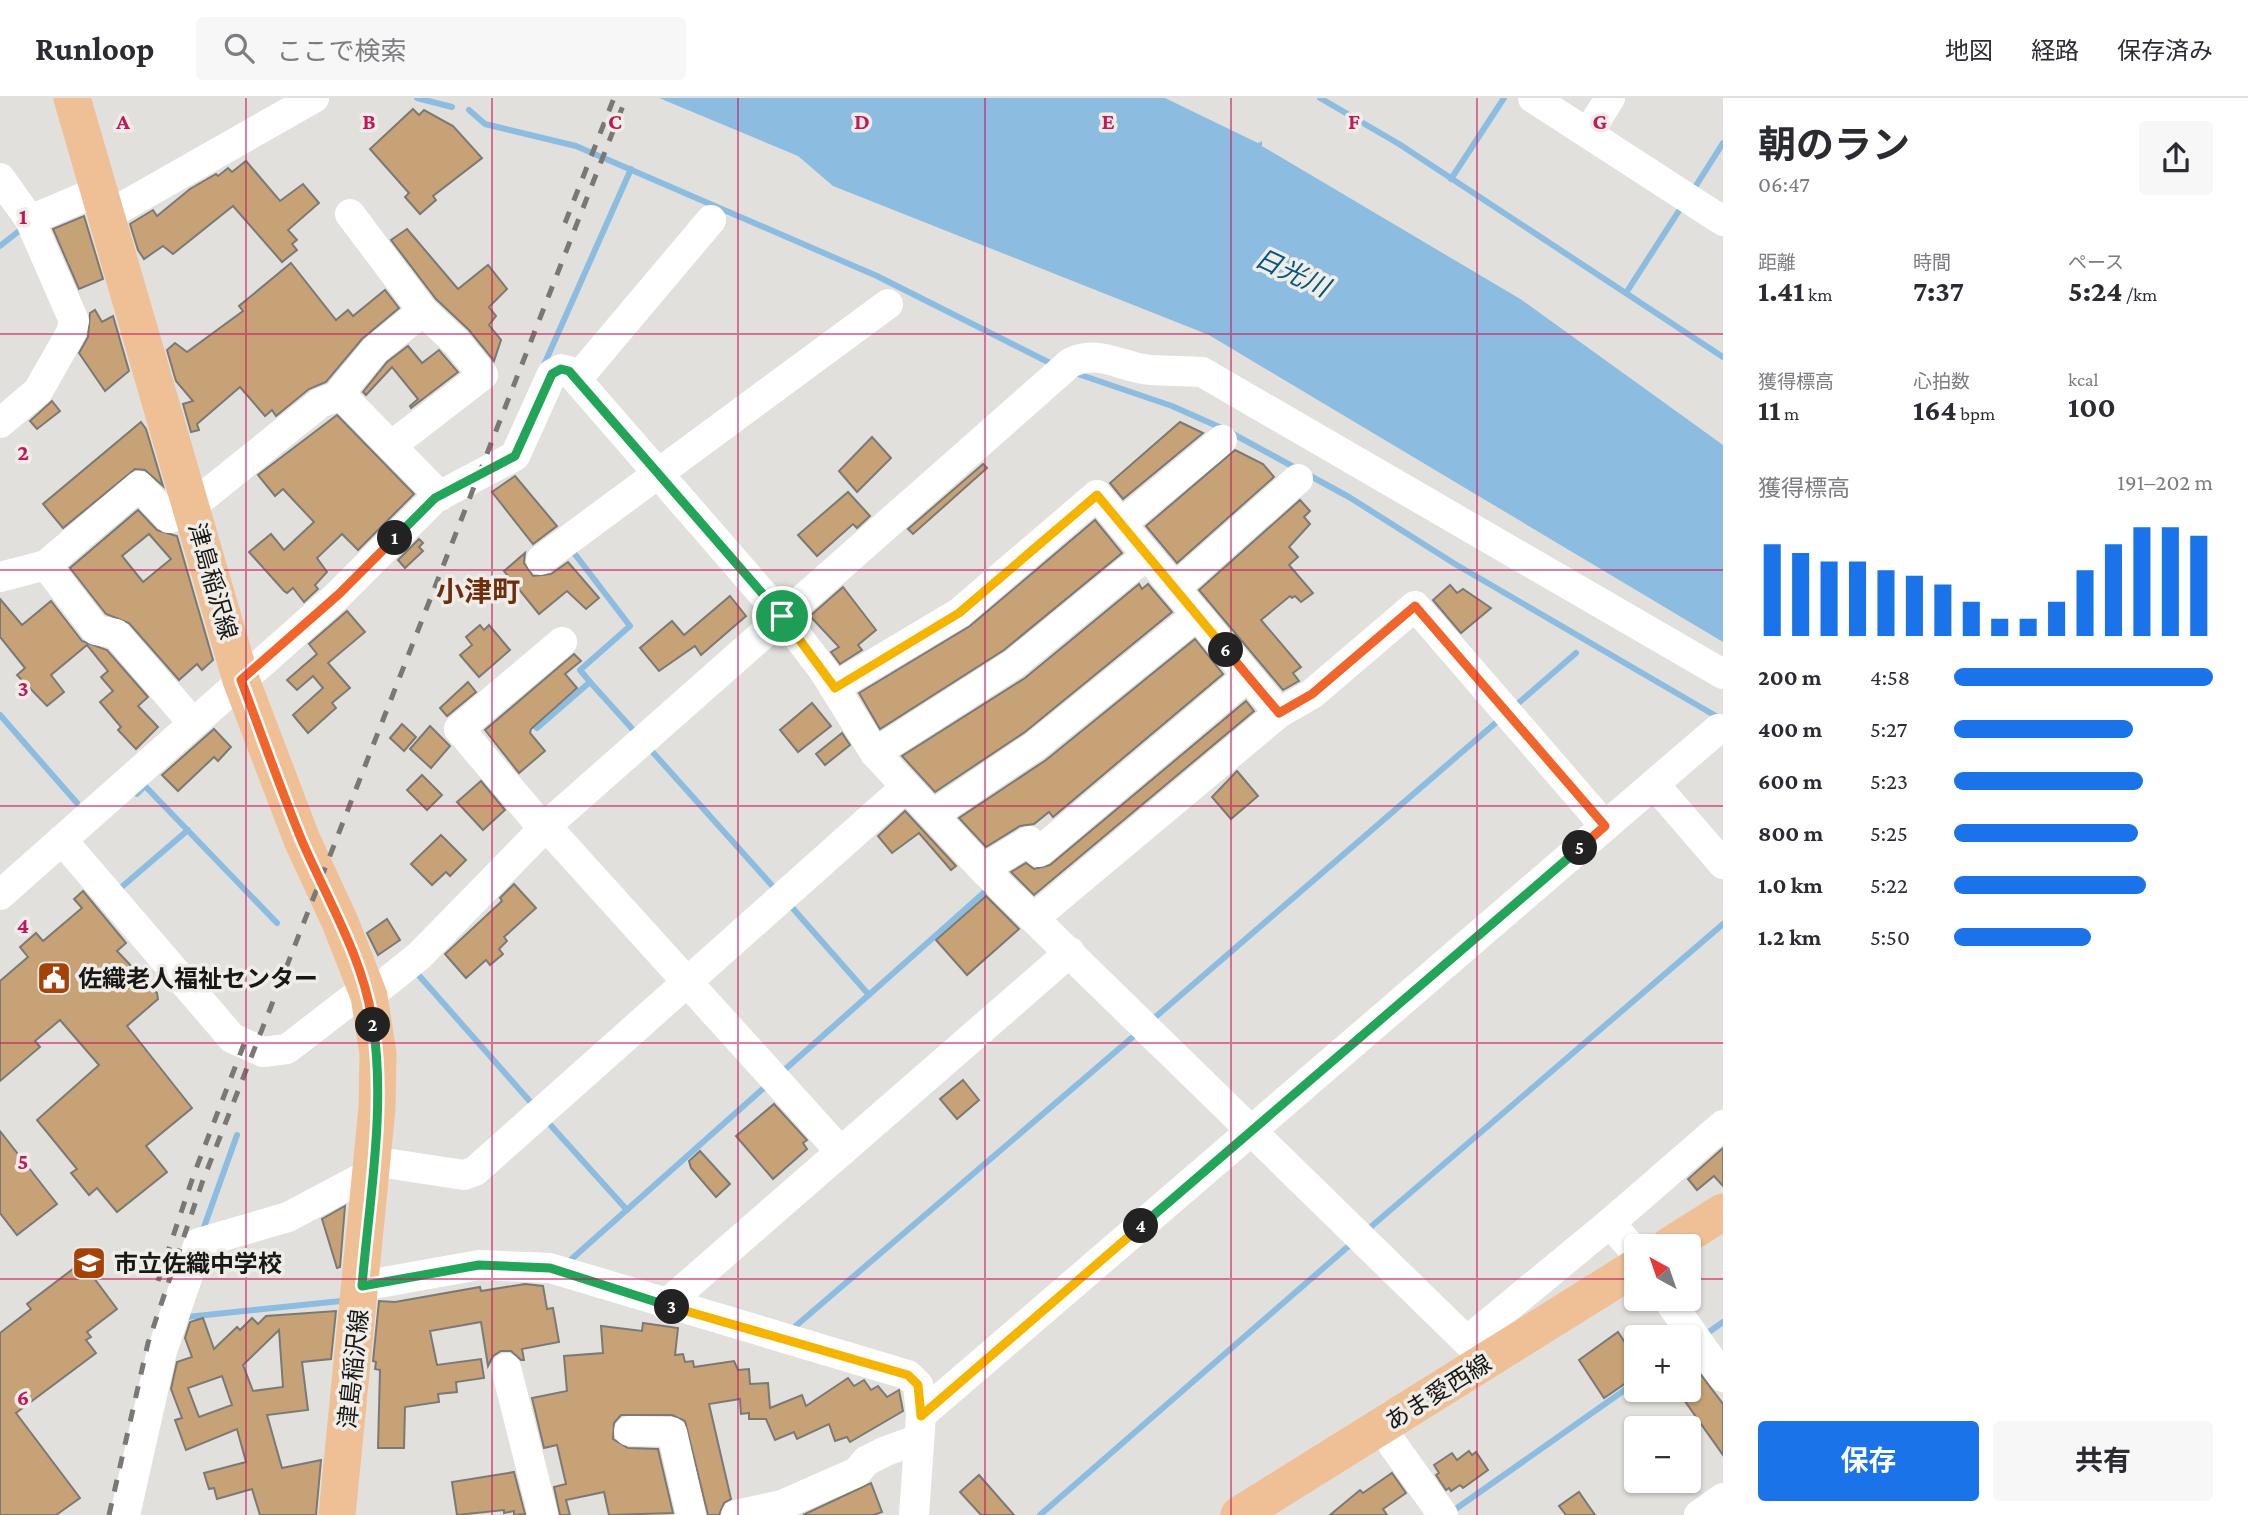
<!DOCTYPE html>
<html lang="ja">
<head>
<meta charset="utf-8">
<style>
  :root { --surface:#fff; --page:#f7f7f7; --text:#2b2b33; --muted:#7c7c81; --line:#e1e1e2; --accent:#1a73e8 }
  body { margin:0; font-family:"Crimson Pro","Noto Sans JP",serif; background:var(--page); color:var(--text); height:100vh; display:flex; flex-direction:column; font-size:26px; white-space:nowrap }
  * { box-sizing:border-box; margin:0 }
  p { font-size:23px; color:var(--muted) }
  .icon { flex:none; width:38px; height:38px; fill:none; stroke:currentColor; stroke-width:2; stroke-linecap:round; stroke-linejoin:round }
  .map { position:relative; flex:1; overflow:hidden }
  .side { display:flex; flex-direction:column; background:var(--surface); width:525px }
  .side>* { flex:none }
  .needle { width:46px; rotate:320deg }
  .fabs { position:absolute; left:1624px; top:1136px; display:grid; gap:14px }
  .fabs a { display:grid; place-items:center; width:77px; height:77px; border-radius:7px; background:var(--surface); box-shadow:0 2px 5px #0004; font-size:35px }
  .pin { position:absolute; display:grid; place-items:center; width:60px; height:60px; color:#fff; margin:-30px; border:4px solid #fff; border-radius:50%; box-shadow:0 2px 7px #0007 }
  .km { position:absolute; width:35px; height:35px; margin:-18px; border-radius:50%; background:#222; color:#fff; font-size:19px; line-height:35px; text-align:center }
  .round { display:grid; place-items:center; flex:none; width:74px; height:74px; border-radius:7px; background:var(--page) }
  .head { display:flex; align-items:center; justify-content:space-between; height:119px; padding:0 35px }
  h1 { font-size:38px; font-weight:700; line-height:52px }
  .stats { display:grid; grid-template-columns:repeat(3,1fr); gap:10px; height:119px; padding:7px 35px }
  .stats div { display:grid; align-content:center }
  .stats b { font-size:30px; font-weight:700 }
  .stats small { font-size:19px; font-weight:400 }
  .stats p { font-size:19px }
  .chart { height:196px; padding:14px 35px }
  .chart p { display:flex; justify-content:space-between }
  .chart svg { width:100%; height:126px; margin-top:7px; stroke:var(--accent); stroke-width:6 }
  .button { display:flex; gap:14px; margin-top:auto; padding:14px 35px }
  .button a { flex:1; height:80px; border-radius:7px; background:var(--accent); color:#fff; font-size:28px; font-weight:700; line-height:80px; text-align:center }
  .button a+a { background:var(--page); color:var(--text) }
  ul { padding:0 35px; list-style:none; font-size:23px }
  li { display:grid; grid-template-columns:112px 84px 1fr; align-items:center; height:52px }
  li i { height:18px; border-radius:9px; background:var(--accent) }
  header { display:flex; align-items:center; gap:42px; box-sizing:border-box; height:98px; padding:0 35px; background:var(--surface); border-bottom:2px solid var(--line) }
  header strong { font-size:33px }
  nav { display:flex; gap:38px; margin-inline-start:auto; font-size:24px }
  .search { width:490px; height:63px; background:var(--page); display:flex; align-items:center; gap:18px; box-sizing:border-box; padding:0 24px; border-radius:7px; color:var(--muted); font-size:26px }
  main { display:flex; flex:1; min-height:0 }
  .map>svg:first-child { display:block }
</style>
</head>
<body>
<header>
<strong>Runloop</strong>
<div class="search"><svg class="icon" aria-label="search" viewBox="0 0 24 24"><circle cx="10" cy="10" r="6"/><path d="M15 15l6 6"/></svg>ここで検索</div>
<nav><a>地図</a><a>経路</a><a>保存済み</a></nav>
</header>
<main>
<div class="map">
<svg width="1723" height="1417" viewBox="0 0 1723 1417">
  <rect width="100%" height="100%" fill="#e2e0dc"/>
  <path fill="#8cbde1" d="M659,0H1165L1258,45L1262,43V48L1522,202L1723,347V544L1209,237L833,88L798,58Z"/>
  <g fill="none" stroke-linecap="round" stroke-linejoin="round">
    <g stroke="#8cbde1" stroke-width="6">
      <path d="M417,0L452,9"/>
      <path d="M1320,0L1399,46L1723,259"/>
      <path d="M469,12L485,26L576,48L877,178L1052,266"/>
      <path d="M1451,81L1504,0"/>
      <path d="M1692,94L1723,45"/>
      <path d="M0,148L19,133"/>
      <path d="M1626,195L1682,108"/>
      <path d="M543,269L631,71"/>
      <path d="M1075,275L1172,308L1226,332L1349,399L1455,466L1721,621"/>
      <path d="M571,451L630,528L580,572L590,584"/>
      <path d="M1515,608L1576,555"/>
      <path d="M0,617L77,705"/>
      <path d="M531,623L537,630L590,584L636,635"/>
      <path d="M649,650L776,792"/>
      <path d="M132,692L137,696L145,688L277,825"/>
      <path d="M117,793L188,732"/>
      <path d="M789,806L869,897"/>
      <path d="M415,873L534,1008"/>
      <path d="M1152,922L1499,622"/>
      <path d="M781,975L988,791"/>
      <path d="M545,1021L627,1112"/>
      <path d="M204,1129L237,1037"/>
      <path d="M1366,1133L1723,826"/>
      <path d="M566,1166L766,988"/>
      <path d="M187,1219L341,1203"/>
      <path d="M791,1232L1135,937"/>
      <path d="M1709,1234L1723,1224"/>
      <path d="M1450,1415L1636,1284"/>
      <path d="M1040,1417L1351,1146"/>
    </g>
  </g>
  <g fill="#c6a276" stroke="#7c7975" stroke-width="2" fill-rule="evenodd">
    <path d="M413,11L419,17L424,12L453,28L482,60L433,98L436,102L420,116L405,99L409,95L370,51Z"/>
    <path d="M246,63L280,103L303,86L319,105L288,132L297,142L292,146L297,152L282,164L233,108L173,156L163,148L144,161L138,152L130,126L153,112L157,118L190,91L216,76L218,78L228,70L232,74Z"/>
    <path d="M84,118L103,181L79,191L53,131Z"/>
    <path d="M407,131L458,191L488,167L507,191L489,209L496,218L489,227L501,242L494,263L469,232L436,201L391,142Z"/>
    <path d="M291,165L336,222L348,212L353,218L385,192L399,210L362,241L326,284L309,291L276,318L272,312L265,318L240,289L197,326L199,332L191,334L183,306L193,303L176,283L167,252L175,245L187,254L243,213L239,208Z"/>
    <path d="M95,212L102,224L113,218L129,273L105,293L79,255L88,239L90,215Z"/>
    <path d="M408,248L422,265L439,252L458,274L411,310L410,308L418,301L392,269L366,297L363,294L387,264Z"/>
    <path d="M52,303L60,313L37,331L30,323Z"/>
    <path d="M337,317L414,396L358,452L342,436L317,460L327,474L315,487L318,491L304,504L293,490L287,495L284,493L249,454L271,436L284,452L314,424L283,391L275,398L258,377Z"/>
    <path d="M141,324L146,331L163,388L145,372L135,371L63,430L43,406Z"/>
    <path d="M1180,324L1203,335L1123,401L1110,385Z"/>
    <path d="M872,339L891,360L857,394L839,373Z"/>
    <path d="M1235,352L1263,366L1274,379L1177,465L1146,428Z"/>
    <path d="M983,366L987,370L913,436L908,431Z"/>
    <path d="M515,378L557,428L533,446L492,394Z"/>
    <path d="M848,394L870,418L857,430L853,426L817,458L798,437Z"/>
    <path d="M1300,402L1310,413L1304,419L1310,426L1289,449L1298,459L1289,467L1313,495L1301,504L1295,498L1292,500L1290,498L1261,522L1301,569L1293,575L1299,583L1283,592L1199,492Z"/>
    <path d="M138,412L157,432L177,438L213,562L202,572L197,566L179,582L129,525L106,516L70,470ZM149,436L171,461L143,484L122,458Z"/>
    <path d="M1095,422L1122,455L1004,552L880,631L859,595L970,528Z"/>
    <path d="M419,441L423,445L419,449L423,453L405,470L398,462Z"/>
    <path d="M525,455L524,465L533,478L551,476L568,464L599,500L586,511L567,493L539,516L504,473Z"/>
    <path d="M1139,486L1142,491L1148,486L1172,514L1025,634L935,694L902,658L1025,580Z"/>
    <path d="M1450,487L1457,495L1463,491L1491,510L1461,535L1433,502Z"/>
    <path d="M843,489L876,532L858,547L862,552L840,566L831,554L839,549L810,518Z"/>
    <path d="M730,498L746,518L701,557L695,548L659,573L640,550L672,523L684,537Z"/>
    <path d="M0,501L22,527L51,503L82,543L107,552L148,599L138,608L158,629L136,651L118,632L121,629L100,604L113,593L101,579L108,573L87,547L51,577L64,594L47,608L17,577L25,570L0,539Z"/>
    <path d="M347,513L365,534L328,565L350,590L332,605L336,610L308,635L293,617L323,590L313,578L297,592L287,582L317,556L309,546Z"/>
    <path d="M480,527L484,532L489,527L510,552L479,579L460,557L472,547L466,539Z"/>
    <path d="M1195,541L1223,576L1053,719L1049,714L1034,726L1020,728L986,749L959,720L1046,662Z"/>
    <path d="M574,556L581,563L565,576L577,590L531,631L530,635L545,653L519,675L485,632Z"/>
    <path d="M468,584L476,594L447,618L440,610Z"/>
    <path d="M1246,603L1254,613L1034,797L1011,774L1026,765L1034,771L1050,767Z"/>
    <path d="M812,605L831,628L798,654L780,632Z"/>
    <path d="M402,626L416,639L404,653L390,640Z"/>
    <path d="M430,628L450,648L431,670L410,651Z"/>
    <path d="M214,631L231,649L218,663L214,659L178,693L162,677Z"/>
    <path d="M842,635L850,647L825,667L816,656Z"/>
    <path d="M1237,673L1258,698L1231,721L1212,699Z"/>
    <path d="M422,677L442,697L427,712L407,692Z"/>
    <path d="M481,683L505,712L483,732L457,704Z"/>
    <path d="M905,713L956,768L951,772L919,735L892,755L878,738Z"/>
    <path d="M441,737L466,762L450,778L446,774L432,787L411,766Z"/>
    <path d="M514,786L536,810L504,839L507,843L499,851L503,856L490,867L486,862L466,880L445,856L502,803L500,800Z"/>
    <path d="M83,793L126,845L117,853L157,895L158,901L127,928L192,1010L146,1048L167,1074L117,1114L97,1090L89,1097L71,1075L77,1071L37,1022L99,967L60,922L35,943L40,949L0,983V883L28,859L20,849L36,835L43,843L82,810L74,801Z"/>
    <path d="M986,798L1019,831L967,877L936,842Z"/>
    <path d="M387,821L400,842L378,857L367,835Z"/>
    <path d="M963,982L979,1002L957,1021L940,1001Z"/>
    <path d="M774,1006L807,1042L803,1045L807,1051L773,1081L736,1038Z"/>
    <path d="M0,1033L57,1106L17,1137L0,1115Z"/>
    <path d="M1723,1050V1088L1714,1078L1697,1092L1688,1081Z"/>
    <path d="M700,1053L730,1086L716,1099L691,1070L689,1063Z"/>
    <path d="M345,1108L340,1169L337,1170L322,1121Z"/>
    <path d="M82,1164L117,1211L87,1234L91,1239L86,1242L96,1255L16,1315L80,1400L56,1417H0V1235L31,1211L27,1206Z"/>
    <path d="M525,1186L543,1188L547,1211L553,1210L559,1244L522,1251L524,1262H521L511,1253H501L493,1258L488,1268L481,1224L430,1233L437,1267L481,1261L484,1280L456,1284L457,1294L438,1296L439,1304L405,1309L404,1350H378L380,1272L375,1271L376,1264L373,1263L379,1203L395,1204L480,1189L481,1193Z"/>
    <path d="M336,1213L331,1261L302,1264L308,1312L267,1317L282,1370L321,1362L316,1417H260L252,1391L217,1401L214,1390L209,1391L204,1375L246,1364L237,1331L186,1352L175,1322L182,1320L171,1291L177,1264L192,1259L185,1240L190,1224L203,1220L214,1251L237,1229L240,1232L252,1220L258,1226L266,1218ZM279,1232L283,1289L253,1293L243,1267ZM222,1278L232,1307L199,1319L188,1290Z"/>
    <path d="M643,1225L678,1230L675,1257L683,1256L685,1264L693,1263L694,1269L734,1263L738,1272L749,1271L750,1286L768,1285L770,1310L802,1297L806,1308L848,1280L854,1288L864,1282L871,1292L878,1288L887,1299L899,1292L903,1313L850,1344L847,1339L835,1343L829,1326L797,1341L794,1334L775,1342L766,1321H749V1315L741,1316L740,1301L709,1306L731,1401L724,1405L719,1417H708L685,1323L672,1317H621L614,1325L613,1341L628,1350L658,1351L673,1415L609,1417L604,1394L566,1402L570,1417H560L554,1389L566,1386L557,1347L544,1350L532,1300L567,1293L564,1258L603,1255L601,1228L642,1233Z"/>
    <path d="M1618,1234L1628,1249L1636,1244V1278L1604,1300L1579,1262Z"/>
    <path d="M1689,1261L1723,1306V1357L1677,1292H1689Z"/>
    <path d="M1469,1353L1472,1357L1476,1354L1488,1372L1463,1390L1460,1387L1451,1393L1449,1390L1446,1392L1436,1377L1439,1375L1434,1367L1452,1355L1457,1362Z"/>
    <path d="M514,1374L525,1416L514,1417V1413L504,1415V1412L457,1417L452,1384Z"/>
    <path d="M1392,1375L1406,1395L1383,1411L1387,1417H1330L1360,1392L1363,1395Z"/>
    <path d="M979,1377L1014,1417H981L960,1394Z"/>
    <path d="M871,1385L882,1414L874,1417H803Z"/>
    <path d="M1579,1394L1595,1417H1566L1559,1408Z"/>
  </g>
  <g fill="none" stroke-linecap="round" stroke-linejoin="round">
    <g stroke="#fff" stroke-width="30">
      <path d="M1533,0L1723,123"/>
      <path d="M1588,35L1610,0"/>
      <path d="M0,80L30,122"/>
      <path d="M350,116L423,213L457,245L483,277L391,348"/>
      <path d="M108,117L314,0"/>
      <path d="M577,281L711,122"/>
      <path d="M337,298L375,252L423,213"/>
      <path d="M0,325L38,293L71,235L74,223L30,122L101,92"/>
      <path d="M192,408L320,305L341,297L440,398"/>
      <path d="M1121,426L1222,342"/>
      <path d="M541,462L888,206"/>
      <path d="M46,467L139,388L169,420L193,413"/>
      <path d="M0,479L46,467L96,532L116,536L193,625"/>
      <path d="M1175,490L1298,381"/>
      <path d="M835,589L959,515L1097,397L1279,615"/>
      <path d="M875,655L1014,566L1147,457"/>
      <path d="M1654,686L1723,766"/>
      <path d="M934,716L1035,648L1197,517"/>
      <path d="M546,728L841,1054"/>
      <path d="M543,730L459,631L562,544"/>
      <path d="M62,742L232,940L263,954L287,951L366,890"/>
      <path d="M983,771L1029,743L1039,754L1248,578"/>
      <path d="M0,797L336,499L435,400L515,358L552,276L561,271L569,273L782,518L824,573L875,655L983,771L1487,1263"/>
      <path d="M1034,820L1279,615L1312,596L1415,508L1605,728"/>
      <path d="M369,898L419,858L546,728L1070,265C1099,250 1121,270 1151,272C1168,273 1185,273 1202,274L1723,576"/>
      <path d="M372,1063L464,1077L475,1073L906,689"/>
      <path d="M1636,1155L1610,1125L1723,1027"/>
      <path d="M362,1188L479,1167L550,1170L908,1277L918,1287L921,1317L914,1417"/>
      <path d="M1667,1200L1723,1279"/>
      <path d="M665,1207L1070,854"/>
      <path d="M1467,1243L1610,1125"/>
      <path d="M506,1270L543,1417"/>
      <path d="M921,1317L1718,631"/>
      <path d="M629,1333L672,1334L691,1417"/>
      <path d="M1393,1347L1443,1417"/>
      <path d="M125,1417L162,1253L199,1145L288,1119L371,1075"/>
      <path d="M736,1417L782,1407L857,1374L866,1363L886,1353L919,1341"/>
      <path d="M1699,1417L1723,1400"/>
    </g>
    <g stroke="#efbf95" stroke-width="37">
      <path d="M72,0L241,582L302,742L340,824L369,898L378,956L377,1010L337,1417"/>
      <path d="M1669,1148L1723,1114"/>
      <path d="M1239,1417L1636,1169"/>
    </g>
    <g stroke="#7a7875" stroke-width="5" stroke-dasharray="12 12" stroke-linecap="butt">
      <path d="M565,125L614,0"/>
      <path d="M158,1183L194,1076L244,946"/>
      <path d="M109,1417L148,1245L202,1085L626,0"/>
    </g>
  </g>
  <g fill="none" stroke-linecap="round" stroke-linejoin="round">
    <g stroke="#fff" stroke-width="14">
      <path id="split-1" d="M395,440L435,400L515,358L552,276L561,271L569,273L782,518"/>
    </g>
    <g stroke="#fff" stroke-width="14">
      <path id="split-2" d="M373,927C364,861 328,803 302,743C280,690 261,635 241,582L339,496L395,440"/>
    </g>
    <g stroke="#fff" stroke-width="14">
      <path id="split-3" d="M373,927C386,1010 369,1104 362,1188L479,1167L550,1170L672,1209"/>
    </g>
    <g stroke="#fff" stroke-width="14">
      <path id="split-4" d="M672,1209L908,1277L918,1287L921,1318L1141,1128"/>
    </g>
    <g stroke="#fff" stroke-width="14">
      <path id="split-5" d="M1141,1128L1580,750"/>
    </g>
    <g stroke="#fff" stroke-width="14">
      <path id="split-6" d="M1226,552L1279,615L1312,596L1415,508L1605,728L1580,750"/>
    </g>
    <g stroke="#fff" stroke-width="14">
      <path id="split-7" d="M782,518L835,590L959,515L1097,397L1226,552"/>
    </g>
    <use href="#split-1" stroke="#22a559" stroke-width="9"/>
    <use href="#split-2" stroke="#f0652b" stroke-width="9"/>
    <use href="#split-3" stroke="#22a559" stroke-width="9"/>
    <use href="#split-4" stroke="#f5b400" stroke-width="9"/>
    <use href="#split-5" stroke="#22a559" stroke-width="9"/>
    <use href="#split-6" stroke="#f0652b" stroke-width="9"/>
    <use href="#split-7" stroke="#f5b400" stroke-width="9"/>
  </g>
  <path fill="none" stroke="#c2185b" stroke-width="2" stroke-opacity="0.55" d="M246,0V1417M492,0V1417M738,0V1417M985,0V1417M1231,0V1417M1477,0V1417M0,236H1723M0,472H1723M0,708H1723M0,945H1723M0,1181H1636M1689,1181H1723"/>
  <defs>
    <g id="civic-square" transform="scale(1.75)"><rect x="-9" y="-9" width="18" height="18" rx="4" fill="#a54206" stroke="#f0ede9"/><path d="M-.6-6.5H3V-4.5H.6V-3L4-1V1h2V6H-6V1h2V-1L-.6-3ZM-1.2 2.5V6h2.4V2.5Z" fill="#fff"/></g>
    <g id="school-square" transform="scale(1.75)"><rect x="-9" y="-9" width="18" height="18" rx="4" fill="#a54206" stroke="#f0ede9"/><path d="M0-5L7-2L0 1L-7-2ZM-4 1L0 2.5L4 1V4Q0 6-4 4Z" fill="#fff"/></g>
  </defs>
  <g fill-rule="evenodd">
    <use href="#civic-square" x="54" y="880"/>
    <use href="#school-square" x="89" y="1165"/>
  </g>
  <g text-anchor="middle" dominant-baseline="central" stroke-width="7" stroke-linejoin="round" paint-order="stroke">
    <g font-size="24" fill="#191816" stroke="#f0ede9">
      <text transform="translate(213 483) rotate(74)">津島稲沢線</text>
      <text transform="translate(353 1271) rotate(-84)">津島稲沢線</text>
      <text transform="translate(1438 1294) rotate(-32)">あま愛西線</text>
    </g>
    <g font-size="24" font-weight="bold" fill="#191816" stroke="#f0ede9" text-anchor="start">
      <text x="78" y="880">佐織老人福祉センター</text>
      <text x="114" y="1165">市立佐織中学校</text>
    </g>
    <g font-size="26" font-style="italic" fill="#005885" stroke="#f0ede9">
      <text transform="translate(1292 175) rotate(25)">日光川</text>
    </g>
    <g font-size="28" font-weight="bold" fill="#6d2e0d" stroke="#f0ede9">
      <text x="478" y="493">小津町</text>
    </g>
  </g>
  <g font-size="23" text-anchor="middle" font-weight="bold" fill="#c2185b" stroke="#f0ede9" stroke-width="7" stroke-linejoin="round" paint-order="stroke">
    <text x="123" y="31">A</text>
    <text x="369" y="31">B</text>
    <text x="615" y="31">C</text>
    <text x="862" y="31">D</text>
    <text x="1108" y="31">E</text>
    <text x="1354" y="31">F</text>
    <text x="1600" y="31">G</text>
    <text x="23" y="126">1</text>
    <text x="23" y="362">2</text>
    <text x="23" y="598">3</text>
    <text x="23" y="835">4</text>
    <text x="23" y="1071">5</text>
    <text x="23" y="1307">6</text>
  </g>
</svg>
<div class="fabs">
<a><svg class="needle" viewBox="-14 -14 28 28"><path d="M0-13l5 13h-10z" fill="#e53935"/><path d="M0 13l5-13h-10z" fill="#7c7c81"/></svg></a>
<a>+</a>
<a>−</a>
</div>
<div class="pin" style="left:782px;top:518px;background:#1e9e55"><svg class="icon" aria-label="arrive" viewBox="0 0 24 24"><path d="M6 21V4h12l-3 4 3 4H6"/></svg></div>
<b class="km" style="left:395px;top:440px">1</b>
<b class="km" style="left:373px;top:927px">2</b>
<b class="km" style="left:672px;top:1209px">3</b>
<b class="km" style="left:1141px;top:1128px">4</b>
<b class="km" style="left:1580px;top:750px">5</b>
<b class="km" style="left:1226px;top:552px">6</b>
</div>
<section class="side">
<div class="head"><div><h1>朝のラン</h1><p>06:47</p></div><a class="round"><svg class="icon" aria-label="share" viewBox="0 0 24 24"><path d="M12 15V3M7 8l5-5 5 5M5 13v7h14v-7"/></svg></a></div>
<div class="stats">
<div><p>距離</p><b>1.41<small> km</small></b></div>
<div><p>時間</p><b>7:37</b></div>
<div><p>ペース</p><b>5:24<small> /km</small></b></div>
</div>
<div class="stats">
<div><p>獲得標高</p><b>11<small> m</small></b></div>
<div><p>心拍数</p><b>164<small> bpm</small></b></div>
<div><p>kcal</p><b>100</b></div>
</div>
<div class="chart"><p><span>獲得標高</span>191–202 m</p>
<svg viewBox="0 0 160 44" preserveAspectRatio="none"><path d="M5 44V12M15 44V15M25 44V18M35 44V18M45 44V21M55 44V23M65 44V26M75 44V32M85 44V38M95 44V38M105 44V32M115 44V21M125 44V12M135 44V6M145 44V6M155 44V9"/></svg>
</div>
<ul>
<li><b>200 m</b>4:58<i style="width:100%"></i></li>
<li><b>400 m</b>5:27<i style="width:69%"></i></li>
<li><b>600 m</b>5:23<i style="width:73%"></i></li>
<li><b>800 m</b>5:25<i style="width:71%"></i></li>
<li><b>1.0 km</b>5:22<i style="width:74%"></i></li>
<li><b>1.2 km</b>5:50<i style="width:53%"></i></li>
</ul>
<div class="button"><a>保存</a><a>共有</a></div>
</section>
</main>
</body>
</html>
